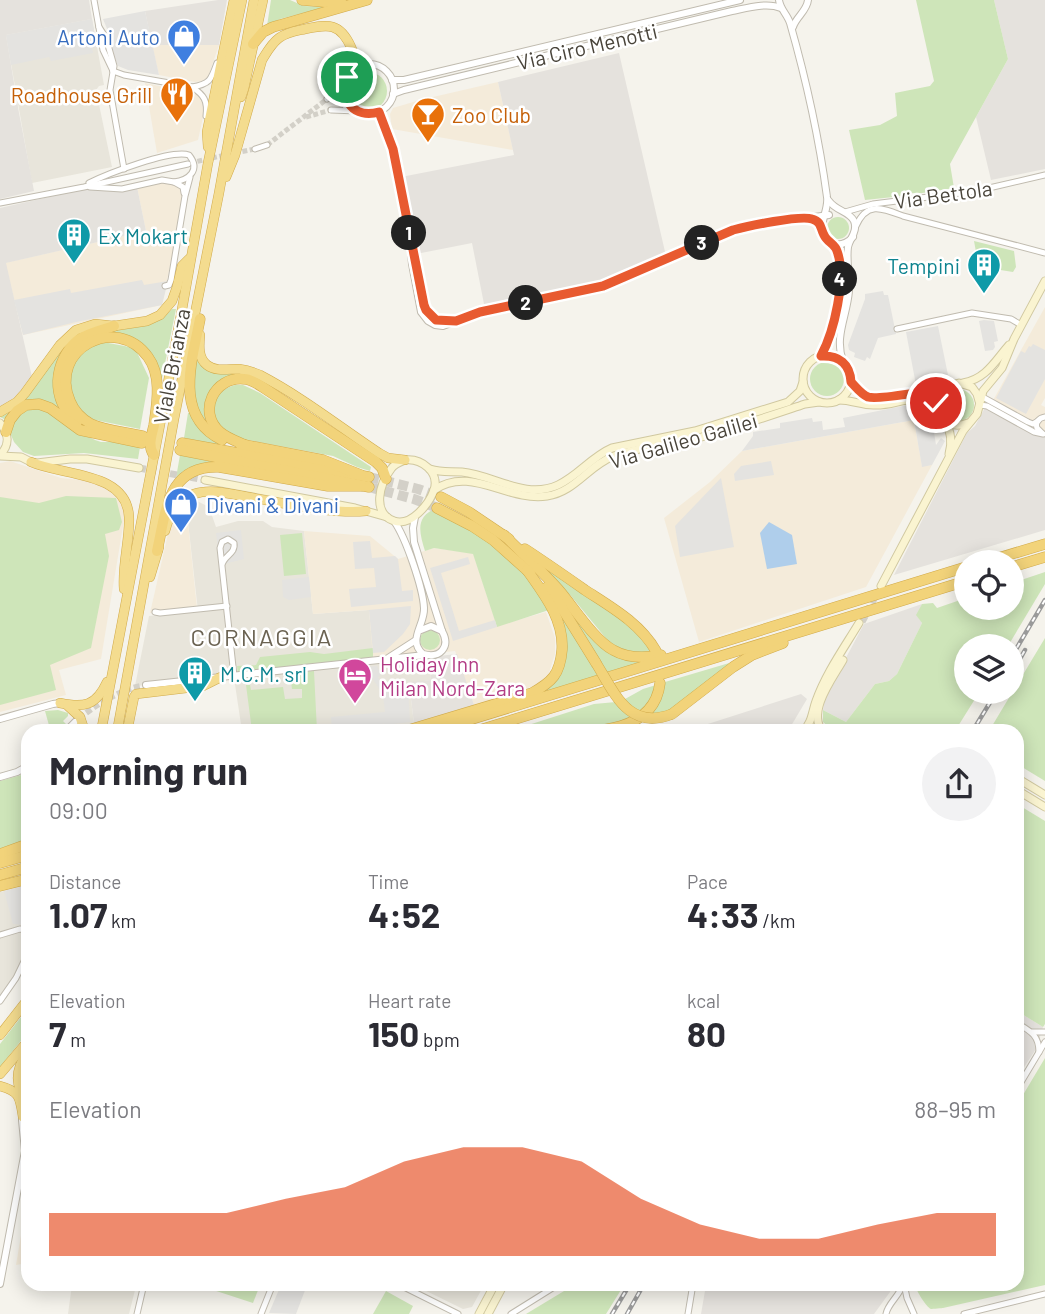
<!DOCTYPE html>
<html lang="en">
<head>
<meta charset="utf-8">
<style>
  :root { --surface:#fff; --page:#f2f2f3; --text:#2b2b33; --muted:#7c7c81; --accent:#e85a30 }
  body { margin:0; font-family:Barlow,sans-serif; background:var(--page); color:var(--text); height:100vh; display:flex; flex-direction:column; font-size:26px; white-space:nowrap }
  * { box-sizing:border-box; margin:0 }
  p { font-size:23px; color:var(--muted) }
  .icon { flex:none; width:38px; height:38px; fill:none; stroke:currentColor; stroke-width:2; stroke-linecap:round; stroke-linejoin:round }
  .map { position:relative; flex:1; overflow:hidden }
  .drawer { position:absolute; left:21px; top:724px; width:1003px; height:567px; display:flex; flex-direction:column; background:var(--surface); border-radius:21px; box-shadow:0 4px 18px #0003 }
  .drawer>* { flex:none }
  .controls { position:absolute; left:954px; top:550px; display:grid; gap:14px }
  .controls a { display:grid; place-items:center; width:70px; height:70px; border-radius:50%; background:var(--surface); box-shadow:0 4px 18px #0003; font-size:35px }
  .pin { position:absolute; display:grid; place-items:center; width:60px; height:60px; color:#fff; margin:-30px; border:4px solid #fff; border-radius:50%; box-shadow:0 2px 7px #0007 }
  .km { position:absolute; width:35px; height:35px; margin:-18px; border-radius:50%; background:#222; color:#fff; font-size:19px; line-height:35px; text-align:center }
  .round { display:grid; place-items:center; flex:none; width:74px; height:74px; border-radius:37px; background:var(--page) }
  .overview { display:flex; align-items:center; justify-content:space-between; height:119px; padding:0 28px }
  h1 { font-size:38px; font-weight:700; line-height:52px }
  .metrics { display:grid; grid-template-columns:repeat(3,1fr); gap:10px; height:119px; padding:7px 28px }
  .metrics div { display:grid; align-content:center }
  .metrics b { font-size:35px; font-weight:700 }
  .metrics small { font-size:19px; font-weight:400 }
  .metrics p { font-size:19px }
  .chart { height:196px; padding:14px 28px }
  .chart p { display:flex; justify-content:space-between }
  .chart svg { width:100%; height:126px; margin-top:7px; fill:var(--accent); opacity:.7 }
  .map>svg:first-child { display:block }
</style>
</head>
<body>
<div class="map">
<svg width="1045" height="1314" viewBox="0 0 1045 1314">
  <rect width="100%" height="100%" fill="#f5f3ec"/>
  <g fill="#e8e5db">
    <path d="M92,19L104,85L99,86L96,90L112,167L32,183L6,35Z"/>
    <path d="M197,501L209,507L216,527L238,521H263L272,527L304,531L313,614L369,610L374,663L429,657L431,680L409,683L414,724L389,732L242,731L234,678L135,686L149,616L198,611L186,504Z"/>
    <path d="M28,885V950L15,976L0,999V892Z"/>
    <path d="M72,1285H134L135,1290L129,1314H68Z"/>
    <path d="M414,1285L484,1284V1285L472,1307L463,1309Z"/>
  </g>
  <g fill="#f4ebda">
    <path d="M152,45H219L208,77L202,81L195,82L159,75Z"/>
    <path d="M498,82L513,150L392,129L390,114L393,108L420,100Z"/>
    <path d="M145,83L197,94L203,100L205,108L198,140L157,153Z"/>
    <path d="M162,182L173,183L182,188L183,190L179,221L162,305L23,335L5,263L146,231L137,187Z"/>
    <path d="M1045,307V398L1041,405L1045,407V434L991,404Z"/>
    <path d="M914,420L922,466L932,465L866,587L699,642L664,518L710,482L742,451Z"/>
    <path d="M10,461L61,478L91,481L107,488L119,497L125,514L101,659L59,670L66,695L0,712V463Z"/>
    <path d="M186,504L197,608L150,613L168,534L177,514Z"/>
    <path d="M304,531L370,536L398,559L434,548L473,553L497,626L546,612L555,638V654L549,673L542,681L531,687L474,705L455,651L373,659L369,610L313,614Z"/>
    <path d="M28,1194V1263L16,1265Z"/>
  </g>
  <g fill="#e5e2dd">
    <path d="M0,0H89L92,19L6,35L19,113L34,191L0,199Z"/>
    <path d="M218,0H227L219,45H152L145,11Z"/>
    <path d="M994,0H1045V169L991,180L976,117L1008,59Z"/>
    <path d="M619,53L666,256L606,281L485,309L472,243L416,254L401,177L514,155L498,82Z"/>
    <path d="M93,187L105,191H122L137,187L146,231L6,263L32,377L14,400L0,408V208Z"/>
    <path d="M987,404H991L1045,434V530L894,575L967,433L975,426Z"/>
    <path d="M922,604L917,615L922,623L897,674L889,681L875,684L846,722L823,710L825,697L864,624Z"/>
    <path d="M457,654L474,705L414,724L409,682L431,680L429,657Z"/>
    <path d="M801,694L807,699L788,731H686Z"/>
    <path d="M1017,1011L1043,1027L1036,1049L1017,1078Z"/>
    <path d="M706,1285V1284L893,1285L890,1292L874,1314H701Z"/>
  </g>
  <g fill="#cee5b9">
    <path d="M271,0H290L304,6L326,7L280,19L267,26Z"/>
    <path d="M916,0H994L1008,59L950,164L954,188L916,194L909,192L903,196L865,200L849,130L880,125L897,116L895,93L930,86L934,81Z"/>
    <circle cx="368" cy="91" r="19"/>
    <circle cx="838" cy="228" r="11"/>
    <path d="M974,241L1014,251L1016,267L1013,272L988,268L987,270L979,268Z"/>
    <path d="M172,309H176L162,378L159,377L147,350L98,333C125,327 153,331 172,309Z"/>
    <path d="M78,334L79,335L68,343L62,351L59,359L60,407L59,409L44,401L6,420L0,417V415L24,400L37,384L64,346Z"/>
    <path d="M103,342L135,348L149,378L140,429L90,419L74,402L69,374L80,352Z"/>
    <path d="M197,359L248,374L221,381L208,424C191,405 191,382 197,359Z"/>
    <circle cx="827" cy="379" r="17"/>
    <path d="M235,385H243L260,393L371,467L370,471L357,467L333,456L237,438C210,427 203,394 235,385Z"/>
    <circle cx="958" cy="405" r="16"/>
    <path d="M30,408L46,409L77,431L95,440L101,442H118L140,447L138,459L84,453L34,456L23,452L14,442L11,435L12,424L20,413Z"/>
    <path d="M188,413H190L202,431L222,446L184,438Z"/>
    <path d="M180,455L215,462L203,464L176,478Z"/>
    <path d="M66,496L116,498L122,522L119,530L105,534L109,556L91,648L50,665L56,690L0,705V497L39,503Z"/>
    <path d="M437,508L470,529L527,570L549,610L497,627L473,554L434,548L425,551C419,532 415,516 437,508Z"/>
    <path d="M302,533L306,574L284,576L280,535Z"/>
    <path d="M531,556L622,619L644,640L652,653L631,652L620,648L609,642L571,596Z"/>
    <path d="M1045,572V584L1008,646H966V691H980L955,731C936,732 918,728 899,728C878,728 858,732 837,731L832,730L823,722V710L846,722L875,684L889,681L897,674L922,623L916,615L922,604L933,603L937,608L966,598V607H1012V583Z"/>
    <path d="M552,585L619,656L642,662L541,693L554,684L563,665L549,596L593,667Z"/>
    <circle cx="430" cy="640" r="10"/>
    <path d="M1045,638V781L1017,764V732L989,731Z"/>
    <path d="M373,648V659L238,674L237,666L256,665L260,657L310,652L324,654Z"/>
    <path d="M736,661L672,711L647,715L659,701L665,682Z"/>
    <path d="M314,671L317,731H252L246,685H250L251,690L283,687L285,699L302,698V689H292L290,673Z"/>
    <path d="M656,685C650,708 631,720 610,726L519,728L594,704L616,702L625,699L643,689Z"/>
    <path d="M58,710L68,713V716L63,721L67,725L60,731H43L50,729L45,711Z"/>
    <path d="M28,773V841L0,850V781Z"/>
    <path d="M1017,804L1045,821V1024L1043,1027L1017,1011Z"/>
    <path d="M28,1008V1032L0,1067V1044Z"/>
    <path d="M1045,1058V1285L943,1308C943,1308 932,1309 931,1309C926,1307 916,1290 915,1285L1017,1284V1105Z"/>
    <path d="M198,1285H260L253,1303Z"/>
    <path d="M574,1285H624L606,1314H526Z"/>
    <path d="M386,1291L413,1306L409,1314H373Z"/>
  </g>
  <g fill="#e4e3e0">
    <path d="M145,11L159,75L128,70L118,66L114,56L110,36L103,19Z"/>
    <path d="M92,19L97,47L92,48L93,53L51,61L49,57L11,65L6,35Z"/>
    <path d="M142,280L144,285L168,281L162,305L76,322L23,335L14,300L70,289L71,293Z"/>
    <path d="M883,291L884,295H888L896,334L878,338L870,359L867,357L865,361L854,357L855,353L849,350L848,345L865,299V294Z"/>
    <path d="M984,320L994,321L998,341L994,342L995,347L993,350L985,351L979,321Z"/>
    <path d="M938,326L948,375L943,376V379L916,385L906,332Z"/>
    <path d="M1033,344L1045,350V379L1026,414L996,398L1021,351L1025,353L1029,346L1031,347Z"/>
    <path d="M913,404H920L931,413L936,445L941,438L945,441L932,465L922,467L914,420L742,451L753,436V432L780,428V423L812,418L813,422L822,421L823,430L845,427L843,418Z"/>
    <path d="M771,461L774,475L735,481L734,474L741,466Z"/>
    <path d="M721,478L734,547L680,557L675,526Z"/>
    <path d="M241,530L244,559L220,565L216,533Z"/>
    <path d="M370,541L372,558L395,556L398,559L402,591L413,590V601L351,607L349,589L376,587L374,568L355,569L353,542Z"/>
    <path d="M468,557L470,564L441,573L459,631L495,620L497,627L453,641L430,568Z"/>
    <path d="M309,577L311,597L289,600L283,597L282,580Z"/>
    <path d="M411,606L410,624L403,634L384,652L373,653L369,610Z"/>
    <path d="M377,666L381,675L378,677L386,690L408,688L410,722L385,725L383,723V728L332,731L331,717L385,712L383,695L373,679L369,680L364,667Z"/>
    <path d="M28,885V919L25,920V925L13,924L4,891Z"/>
    <path d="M281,1285H307L296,1314L269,1313Z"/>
  </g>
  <path fill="#afceeb" d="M769,522L792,535L797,564L767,569L760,533Z"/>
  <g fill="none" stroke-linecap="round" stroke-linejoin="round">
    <g stroke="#d3d0c8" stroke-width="5" stroke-dasharray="5 2.5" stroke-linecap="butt">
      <path d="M306,117L331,110"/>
      <path d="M267,145L327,99"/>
      <path d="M235,153L255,149"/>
      <path d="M190,163L225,155"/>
    </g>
    <path stroke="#d3d0c8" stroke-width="6" stroke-dasharray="6 3" stroke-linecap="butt" d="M79,718C99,703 121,689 146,685"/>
    <g stroke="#d3d0c8" stroke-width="7" stroke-dasharray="7 3.5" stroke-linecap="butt">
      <path d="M139,468L205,480"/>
      <path d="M862,622L877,593"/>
    </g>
    <g stroke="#d3d0c8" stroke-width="10" stroke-dasharray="10 5" stroke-linecap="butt">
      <path d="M369,477L418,489L440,497"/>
      <path d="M369,487L414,499L435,507"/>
    </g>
    <g stroke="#c0bbaf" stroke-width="7">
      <g id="minor">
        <path d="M94,0L103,50L113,71"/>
        <path d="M99,27L106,38L114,66L110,90L124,169"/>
        <path d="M113,71L124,75L192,87C204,95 208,101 206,116"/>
        <path d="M192,87C210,84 211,80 217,63"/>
        <path d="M327,99L340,89L345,81"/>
        <path d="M331,110L358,111"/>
        <path d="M255,149L267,145"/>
        <path d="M89,183C107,174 171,149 189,155C201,170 189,180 174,182"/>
        <path d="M90,187L122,189L162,180L174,182L183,187L184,193"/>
        <path d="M0,203L84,187L188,164"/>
        <path d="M845,212L873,204L976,191L1045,175"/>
        <path d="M856,226C867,201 882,208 903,216L1045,253"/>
        <path d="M165,286L169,285L171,280L185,196L190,177"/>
        <path d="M897,329L972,313L1011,319L1021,325"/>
        <path d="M979,395L1028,422L1033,424L1038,421"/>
        <path d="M980,405L987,406L1034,432L1043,434"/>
        <path d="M1042,433L1037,428C1035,422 1039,418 1045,417"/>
        <path d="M222,565C224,555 236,554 234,543L228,539L222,542L220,548L234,676"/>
        <path d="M155,612L160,613L227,606"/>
        <path d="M0,935L20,929L28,930"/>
        <path d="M0,1001L16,978L28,953"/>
        <path d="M1017,1023C1030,1031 1039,1035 1039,1052"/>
        <path d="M1032,1032H1045"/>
        <path d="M1017,1089L1045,1042"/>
        <path d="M398,1284L458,1314"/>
        <path d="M904,1284L907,1298L914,1314"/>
        <path d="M137,1314L144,1284"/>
        <path d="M261,1314L273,1284"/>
        <path d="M511,1314L559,1284"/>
        <path d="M688,1314L693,1284"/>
        <path d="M886,1314C888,1303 899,1297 903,1284"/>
        <path d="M964,1314L1045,1294"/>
      </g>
    </g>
    <g stroke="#c0bbaf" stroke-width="8">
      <g id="tertiary">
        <path d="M779,0C780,9 787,14 790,23C806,79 819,138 827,197C829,209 819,223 823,233C828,248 844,247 853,237"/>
        <path d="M793,27C796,17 807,11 808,0"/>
        <circle cx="369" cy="89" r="25"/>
        <path d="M392,80H404L740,0"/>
        <path d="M393,94L404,90L732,11C747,8 767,2 781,8"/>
        <path d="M379,112L393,149L409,235"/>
        <path d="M829,201C836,211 849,211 854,221C858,231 850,238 848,247C846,261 850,277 849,291C847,316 834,337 843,361"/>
        <path d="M409,232L412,264L421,312L428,321L435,325L443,326L480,312L603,286L733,230L748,226L829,215"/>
        <path d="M414,256C420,281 415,321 450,321"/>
        <path d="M821,356C834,333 851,265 832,244"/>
        <path d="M394,521C406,538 423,588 424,608C425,625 407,640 423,654C440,659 451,647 442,631L414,542L413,528L415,517"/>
        <path d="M421,630L431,626L442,631"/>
        <path d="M388,658L416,640"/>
        <path d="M146,685L425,655"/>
        <path d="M0,719L53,704L60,703"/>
        <path d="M65,732L75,722"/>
        <path d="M0,777L17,772L28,766"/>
        <path d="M0,1284L25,1151L22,1120L28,1110"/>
      </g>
    </g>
    <g stroke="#d0c8a0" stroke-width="9">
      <g id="secondary">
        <circle cx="827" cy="379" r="24"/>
        <path d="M851,382C859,389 863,397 875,398L938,389L959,383L972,387L977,394L979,401"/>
        <path d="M963,383C986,379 995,361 1009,345"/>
        <path d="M945,387C925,406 943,433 968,423"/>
        <path d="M839,400C851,400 862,405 873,405C898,407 919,387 938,412"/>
        <path d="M945,422C951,431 952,443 949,454"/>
        <path d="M0,423C9,433 10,445 0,455"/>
        <path d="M0,456L21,457L31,462L37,463L70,459H87L139,468"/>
        <path d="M405,460C421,458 440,472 434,490C429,504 411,527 394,521C371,513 380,483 391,469C394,464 400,462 405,460Z"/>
        <path d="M430,469C442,473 450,471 462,472C494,475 525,500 558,485C578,476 591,457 612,448L695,431L788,402L800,391L803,382"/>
        <path d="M205,480L355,508L387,517"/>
        <path d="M434,490C471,465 507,502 547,496C575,492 589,465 614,456C641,446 671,445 698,438C734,428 769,416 805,404L819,402"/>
        <path d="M881,586L963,431L977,414L983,391L1002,368L1014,339L1045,281"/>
        <path d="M803,731C812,723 812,712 816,701C826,673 844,648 859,623"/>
        <path d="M823,732C806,712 833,678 843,660"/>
        <path d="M1017,778L1045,795"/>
        <path d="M1017,790L1045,807"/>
        <path d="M479,1314L495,1284"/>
        <path d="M488,1314L504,1284"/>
      </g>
    </g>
    <g stroke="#d1aa4a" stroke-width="10">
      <g id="trunk">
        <path d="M241,97L244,88L263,0"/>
        <path d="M208,147L207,132L234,0"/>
        <path d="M226,177L235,155L262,60C267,52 271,44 279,38C287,32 296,31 305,29C329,24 340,23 351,47C356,58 355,64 349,74"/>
        <path d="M200,335C199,346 198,358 207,365C216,372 228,369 239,369C246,370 253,372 260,375C302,397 340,427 379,453L388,458L405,460"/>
        <path d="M0,412L17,402L25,393L60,345L76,330L95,324L114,326L147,321L160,315L172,301L177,287L182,266L189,259"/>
        <path d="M31,462C62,476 127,471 129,517C130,540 122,564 124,589"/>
        <path d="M165,531C169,515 178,500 194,494C211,488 231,494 248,497C284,503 329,514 366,511"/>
        <path d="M150,577L159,547"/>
        <path d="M60,703C84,708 96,706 107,682"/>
        <path d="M68,706L80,717L85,732"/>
        <path d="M101,732L181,315L208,163L242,0"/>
        <path d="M117,732L174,419L219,193L254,0"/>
        <path d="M127,732L134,697L136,694L203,686L221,677"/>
        <path d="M0,1035L28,999"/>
        <path d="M28,1051C16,1068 13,1085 28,1102"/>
        <path d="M0,1074L28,1041"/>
        <path d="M0,1086C20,1091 20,1098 23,1117"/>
      </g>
    </g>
    <g stroke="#d1aa4a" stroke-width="11">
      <g id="motorway">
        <path d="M302,0L325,2L341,0"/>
        <path d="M253,44L263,32L273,27L367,0"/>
        <path d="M200,319C192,361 173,416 222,440"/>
        <path d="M77,422C50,401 53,361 78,340C88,333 102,330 114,326"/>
        <path d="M6,432L10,420L17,411L26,405L39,404L50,408L80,430L142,443"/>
        <path d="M143,436C126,432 107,431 91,424C82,419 74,411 70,401C48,349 116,313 148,357C162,376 157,403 154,425C152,435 147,446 154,455"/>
        <path d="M182,443L369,477"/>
        <path d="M240,444L323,460L361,475"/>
        <path d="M245,445C236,441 227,438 220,432C197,412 214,376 244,379C251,379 258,384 264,388L376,462L382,468L386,479"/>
        <path d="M180,450L369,487"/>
        <path d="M441,497L469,512L509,539"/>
        <path d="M437,508L472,526L493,540L530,573"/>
        <path d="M504,535C522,553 541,570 558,589C573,606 594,640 613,650C627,658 646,658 661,655"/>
        <path d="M525,549C545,562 565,576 585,590C611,607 640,623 656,651"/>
        <path d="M157,551C166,512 167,465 219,467L328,486H361"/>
        <path d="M985,562L1045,544"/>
        <path d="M1012,567L1045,557"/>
        <path d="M547,587L557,600L596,663"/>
        <path d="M672,714L733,667L752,655L783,643"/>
        <path d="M402,732L532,693C552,682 560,674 562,650C564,619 544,594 527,570"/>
        <path d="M430,732L966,567"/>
        <path d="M473,732L966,581"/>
        <path d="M525,732C567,729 653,744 660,683"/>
        <path d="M0,854L28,844"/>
        <path d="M0,863L28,855"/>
        <path d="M0,875L28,867"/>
        <path d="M0,886L28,879"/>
      </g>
    </g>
    <use href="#minor" stroke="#fff" stroke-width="5"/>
    <use href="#tertiary" stroke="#fff" stroke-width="6"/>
    <use href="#secondary" stroke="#faf4d1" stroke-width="7"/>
    <use href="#trunk" stroke="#f4dc8f" stroke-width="9"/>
    <use href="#motorway" stroke="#f2d37a" stroke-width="10"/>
    <g stroke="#9a9a9a" stroke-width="4.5">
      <g id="rail">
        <path d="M1012,656L1045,600"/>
        <path d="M1012,673L1025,650"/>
        <path d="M972,732L997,691"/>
        <path d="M612,1314L630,1284"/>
        <path d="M627,1314L644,1284"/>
      </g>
    </g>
    <use href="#rail" stroke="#fff" stroke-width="2" stroke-dasharray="5" stroke-linecap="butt"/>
    <g stroke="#d1aa4a" stroke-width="11" stroke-linecap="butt">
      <path id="motorway-bridge" d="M596,663C615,694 629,731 672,714"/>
    </g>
    <use href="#motorway-bridge" stroke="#f2d37a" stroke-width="10"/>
  </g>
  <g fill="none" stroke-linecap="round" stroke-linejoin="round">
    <g stroke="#fff" stroke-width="14">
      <path id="route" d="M347,77C339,100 354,119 379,112L393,149L424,305L426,310L436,320L456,321L480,312L603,286L733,230C748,226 800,215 812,219C822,222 820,228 824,235C827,242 835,244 837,251C847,278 834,332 821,356C839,355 850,364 851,382C856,387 861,394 868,397C877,400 938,390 947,386L940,393L936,403"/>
    </g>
    <use href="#route" stroke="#e85a30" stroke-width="9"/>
  </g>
  <defs>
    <g id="shop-pin" transform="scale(1.75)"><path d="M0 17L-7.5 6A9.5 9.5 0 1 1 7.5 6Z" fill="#3f7fe0" stroke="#fff"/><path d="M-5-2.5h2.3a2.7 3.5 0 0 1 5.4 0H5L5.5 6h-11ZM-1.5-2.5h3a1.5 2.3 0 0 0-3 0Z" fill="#fff"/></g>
    <g id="restaurant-pin" transform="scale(1.75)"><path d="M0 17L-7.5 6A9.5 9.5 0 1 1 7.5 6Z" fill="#e8710a" stroke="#fff"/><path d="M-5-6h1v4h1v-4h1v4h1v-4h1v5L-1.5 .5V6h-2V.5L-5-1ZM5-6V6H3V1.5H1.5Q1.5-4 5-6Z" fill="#fff"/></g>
    <g id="bar-pin" transform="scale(1.75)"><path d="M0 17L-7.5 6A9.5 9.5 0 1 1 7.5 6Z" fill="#e8710a" stroke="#fff"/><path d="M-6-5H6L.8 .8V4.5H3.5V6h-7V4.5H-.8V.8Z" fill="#fff"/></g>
    <g id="building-pin" transform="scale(1.75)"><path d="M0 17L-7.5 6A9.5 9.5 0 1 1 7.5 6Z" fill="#0f9aa8" stroke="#fff"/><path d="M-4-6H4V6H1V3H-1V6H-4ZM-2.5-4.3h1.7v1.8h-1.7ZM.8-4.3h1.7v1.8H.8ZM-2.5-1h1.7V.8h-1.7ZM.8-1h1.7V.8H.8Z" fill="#fff"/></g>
    <g id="hotel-pin" transform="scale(1.75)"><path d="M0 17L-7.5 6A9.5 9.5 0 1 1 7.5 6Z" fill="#d1479c" stroke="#fff"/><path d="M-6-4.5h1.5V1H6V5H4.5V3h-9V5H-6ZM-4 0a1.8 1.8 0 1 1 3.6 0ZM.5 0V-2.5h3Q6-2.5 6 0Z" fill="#fff"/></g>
  </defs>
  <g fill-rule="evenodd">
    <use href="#shop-pin" x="184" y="36"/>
    <use href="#restaurant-pin" x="177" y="94"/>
    <use href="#bar-pin" x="428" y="114"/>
    <use href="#building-pin" x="74" y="235"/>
    <use href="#building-pin" x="984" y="265"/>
    <use href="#shop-pin" x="181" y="504"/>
    <use href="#building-pin" x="195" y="673"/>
    <use href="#hotel-pin" x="355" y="675"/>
  </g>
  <g text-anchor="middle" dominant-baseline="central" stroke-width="5" stroke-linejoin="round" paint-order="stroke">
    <g font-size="21" fill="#366cbe" stroke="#fff" text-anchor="end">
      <text x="160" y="36">Artoni Auto</text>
      <text x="206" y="504" text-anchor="start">Divani &amp; Divani</text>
    </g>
    <g font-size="21" fill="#49443a" stroke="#fff">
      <text transform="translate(587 46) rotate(-13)">Via Ciro Menotti</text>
      <text transform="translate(943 194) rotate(-8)">Via Bettola</text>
      <text transform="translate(171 366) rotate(-79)">Viale Brianza</text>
      <text transform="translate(683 440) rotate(-16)">Via Galileo Galilei</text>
    </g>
    <g font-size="21" fill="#c56008" stroke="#fff" text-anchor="end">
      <text x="152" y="94">Roadhouse Grill</text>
      <text x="452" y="114" text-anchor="start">Zoo Club</text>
    </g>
    <g font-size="21" fill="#0d838f" stroke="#fff" text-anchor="start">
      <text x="98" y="235">Ex Mokart</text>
      <text x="960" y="265" text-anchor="end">Tempini</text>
      <text x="220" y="673">M.C.M. srl</text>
    </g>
    <g font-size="21" fill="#b23c85" stroke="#fff" text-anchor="start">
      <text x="380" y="663">Holiday Inn<tspan x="380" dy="24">Milan Nord-Zara</tspan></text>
    </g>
    <g font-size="24" letter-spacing="2" fill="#6b6352" stroke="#fff">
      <text x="262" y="636">CORNAGGIA</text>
    </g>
  </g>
</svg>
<div class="controls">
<a><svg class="icon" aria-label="locate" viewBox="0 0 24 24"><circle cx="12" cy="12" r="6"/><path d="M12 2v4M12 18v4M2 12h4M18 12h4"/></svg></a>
<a><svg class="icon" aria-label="layers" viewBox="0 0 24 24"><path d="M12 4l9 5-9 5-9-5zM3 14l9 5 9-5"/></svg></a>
</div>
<div class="pin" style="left:347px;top:77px;background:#1e9e55"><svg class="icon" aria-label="arrive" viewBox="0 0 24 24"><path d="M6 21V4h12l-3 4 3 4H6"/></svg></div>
<div class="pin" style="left:936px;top:403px;background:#d93025"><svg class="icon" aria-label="check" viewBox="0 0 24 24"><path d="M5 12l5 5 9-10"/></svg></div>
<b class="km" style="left:409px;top:233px">1</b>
<b class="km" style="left:526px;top:303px">2</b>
<b class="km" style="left:702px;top:243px">3</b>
<b class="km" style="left:840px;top:279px">4</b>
<section class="drawer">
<div class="overview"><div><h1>Morning run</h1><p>09:00</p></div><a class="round"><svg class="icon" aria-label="share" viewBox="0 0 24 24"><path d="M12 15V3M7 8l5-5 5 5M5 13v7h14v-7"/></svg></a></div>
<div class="metrics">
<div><p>Distance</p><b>1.07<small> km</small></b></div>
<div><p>Time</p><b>4:52</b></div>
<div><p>Pace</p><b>4:33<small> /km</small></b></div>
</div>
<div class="metrics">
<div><p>Elevation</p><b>7<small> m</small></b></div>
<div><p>Heart rate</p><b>150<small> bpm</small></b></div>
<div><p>kcal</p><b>80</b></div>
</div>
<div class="chart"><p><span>Elevation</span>88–95 m</p>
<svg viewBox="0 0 160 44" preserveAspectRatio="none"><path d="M0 44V29L10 29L20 29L30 29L40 24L50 20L60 11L70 6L80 6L90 11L100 24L110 33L120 38L130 38L140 33L150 29L160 29V44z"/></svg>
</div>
</section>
</div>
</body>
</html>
